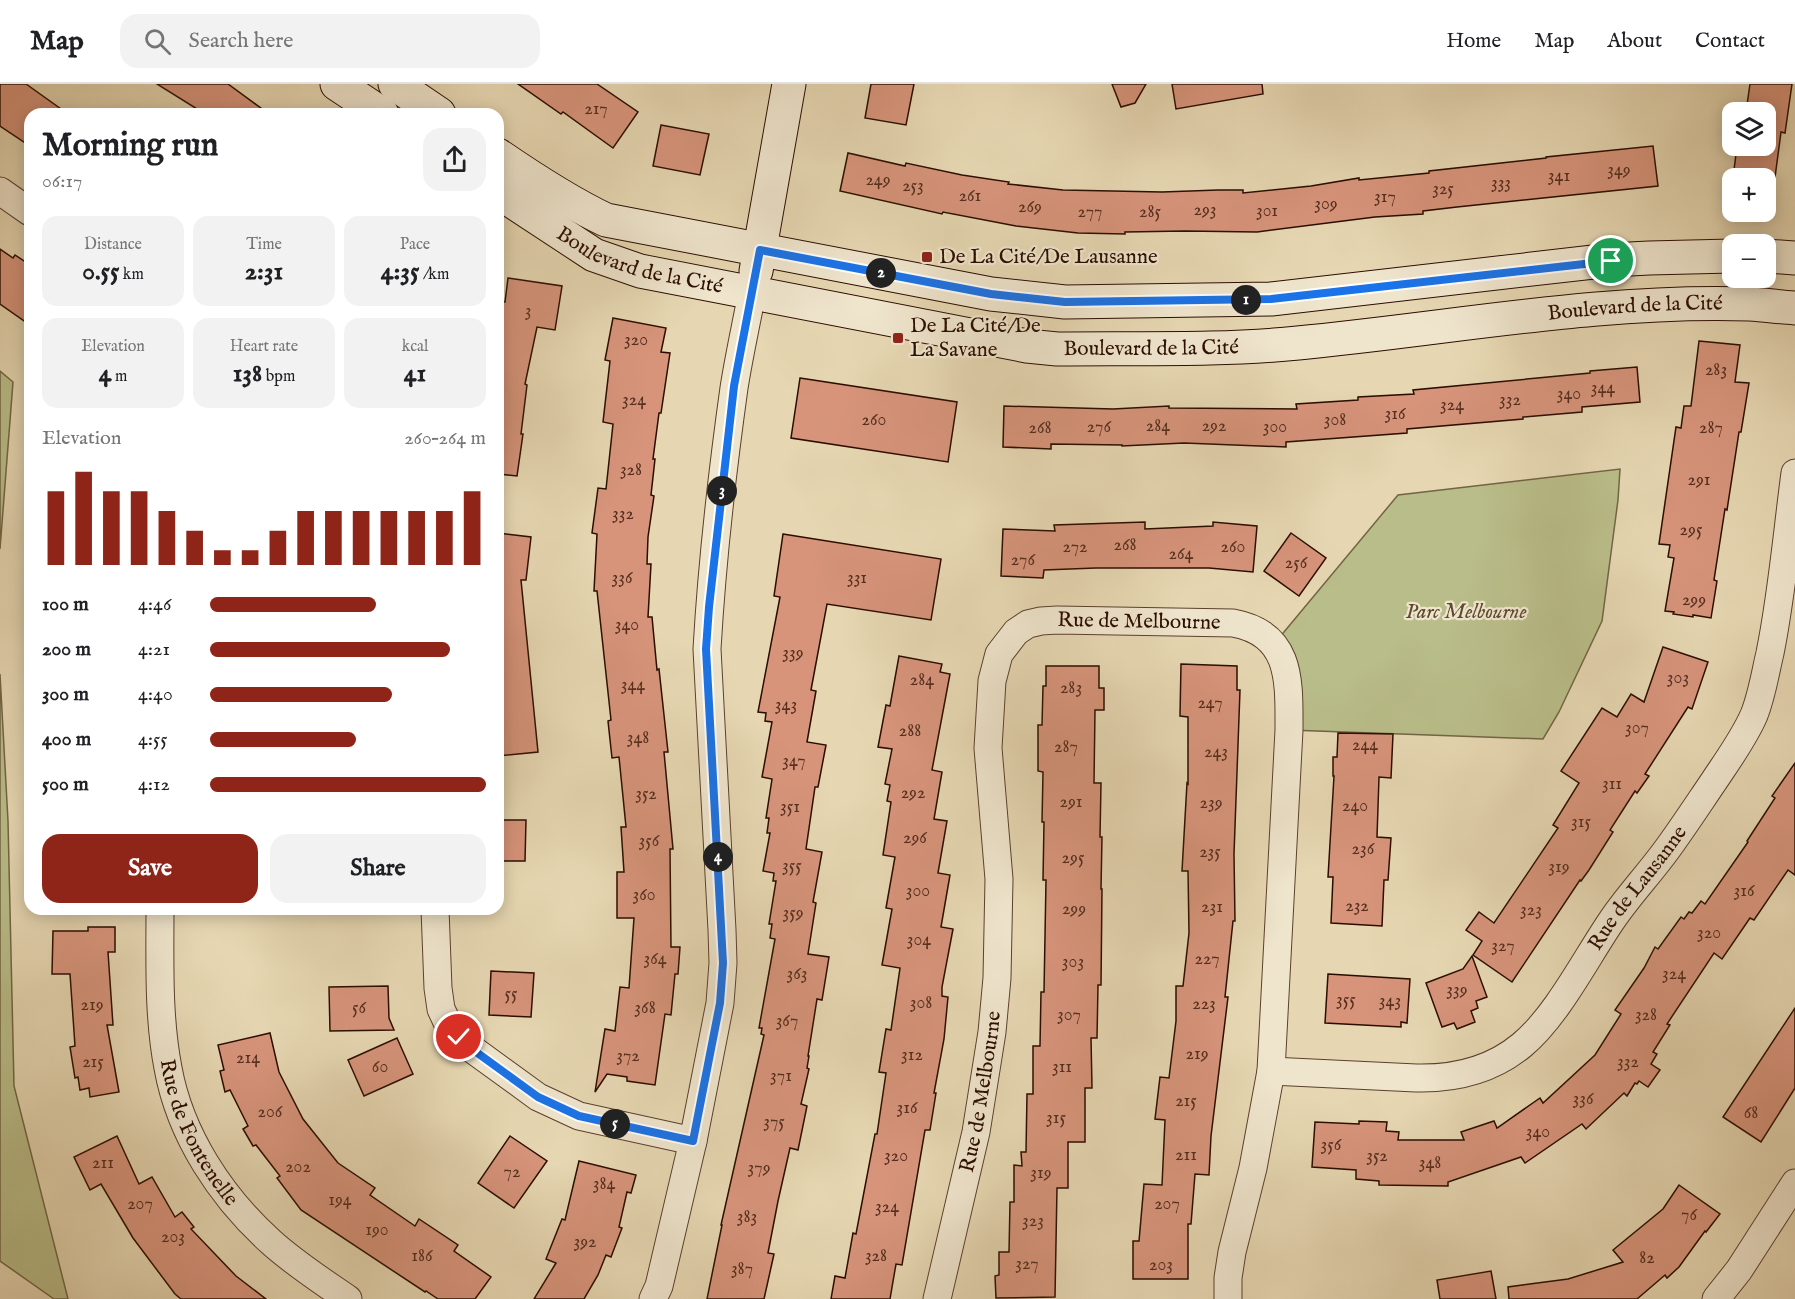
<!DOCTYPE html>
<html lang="en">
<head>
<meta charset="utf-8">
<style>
  :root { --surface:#fff; --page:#f2f2f2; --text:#202124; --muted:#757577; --line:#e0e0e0; --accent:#8f2418 }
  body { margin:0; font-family:"IM FELL English",serif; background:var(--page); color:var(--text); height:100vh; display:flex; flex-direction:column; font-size:22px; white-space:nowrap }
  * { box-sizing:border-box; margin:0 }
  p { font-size:20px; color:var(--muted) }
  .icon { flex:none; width:33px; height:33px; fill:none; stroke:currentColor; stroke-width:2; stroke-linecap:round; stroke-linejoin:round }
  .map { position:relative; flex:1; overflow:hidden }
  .details { position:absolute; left:24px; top:24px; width:480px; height:807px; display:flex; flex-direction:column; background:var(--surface); border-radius:18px; box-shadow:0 3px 15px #0003 }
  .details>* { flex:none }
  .buttons { position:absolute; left:1722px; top:18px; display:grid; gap:12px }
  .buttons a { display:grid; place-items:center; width:54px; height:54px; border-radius:12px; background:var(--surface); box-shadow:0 3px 15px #0003; font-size:30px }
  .pin { position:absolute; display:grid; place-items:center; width:51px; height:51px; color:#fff; margin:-26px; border:3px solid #fff; border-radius:50%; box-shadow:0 2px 6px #0007 }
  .km { position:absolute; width:30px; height:30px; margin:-15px; border-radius:50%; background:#222; color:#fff; font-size:16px; line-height:30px; text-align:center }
  .round { display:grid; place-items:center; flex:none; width:63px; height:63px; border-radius:18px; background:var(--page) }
  .headline { display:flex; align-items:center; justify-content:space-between; height:102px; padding:0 18px }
  h1 { font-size:33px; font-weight:700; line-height:45px }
  .figures { display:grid; grid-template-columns:repeat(3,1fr); gap:9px; height:102px; padding:6px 18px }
  .figures div { display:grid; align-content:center; border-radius:15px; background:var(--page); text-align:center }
  .figures b { font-size:26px; font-weight:700 }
  .figures small { font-size:16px; font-weight:400 }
  .figures p { font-size:16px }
  .chart { height:168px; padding:12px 18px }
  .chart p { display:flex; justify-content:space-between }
  .chart svg { width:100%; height:108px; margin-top:6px; stroke:var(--accent); stroke-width:6 }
  .primary-button { display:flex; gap:12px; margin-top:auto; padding:12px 18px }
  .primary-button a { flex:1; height:69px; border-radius:18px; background:var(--accent); color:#fff; font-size:24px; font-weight:700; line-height:69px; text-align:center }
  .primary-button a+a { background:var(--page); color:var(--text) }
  ul { padding:0 18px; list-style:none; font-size:20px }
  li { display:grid; grid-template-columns:96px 72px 1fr; align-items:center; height:45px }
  li i { height:15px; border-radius:8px; background:var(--accent) }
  header { display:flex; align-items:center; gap:36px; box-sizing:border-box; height:84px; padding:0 30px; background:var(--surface); border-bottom:2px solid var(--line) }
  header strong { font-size:28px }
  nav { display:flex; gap:33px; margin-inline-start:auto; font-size:21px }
  .search { width:420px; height:54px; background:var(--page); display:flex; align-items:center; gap:15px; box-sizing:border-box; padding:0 21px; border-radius:18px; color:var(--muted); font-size:22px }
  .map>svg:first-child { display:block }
</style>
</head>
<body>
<header>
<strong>Map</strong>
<div class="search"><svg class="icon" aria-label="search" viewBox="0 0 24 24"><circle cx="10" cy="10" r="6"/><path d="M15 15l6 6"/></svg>Search here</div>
<nav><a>Home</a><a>Map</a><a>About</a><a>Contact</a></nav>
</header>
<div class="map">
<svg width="1795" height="1215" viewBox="0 0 1795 1215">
  <rect width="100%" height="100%" fill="#e6d7b2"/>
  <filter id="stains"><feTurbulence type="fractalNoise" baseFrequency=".00333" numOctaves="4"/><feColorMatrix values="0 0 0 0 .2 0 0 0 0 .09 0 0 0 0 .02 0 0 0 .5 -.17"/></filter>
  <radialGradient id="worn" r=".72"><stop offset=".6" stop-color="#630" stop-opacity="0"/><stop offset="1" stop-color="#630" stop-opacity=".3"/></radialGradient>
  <g fill="#b9bd89" stroke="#726544" stroke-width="1.5">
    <path d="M0,287L13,298L0,465Z"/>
    <path d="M1620,385L1618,416L1602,537L1559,628L1543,655L1289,646L1274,560L1398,411Z"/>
    <path d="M0,590L8,737L14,1002L68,1215H54L0,1177Z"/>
  </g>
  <g fill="#d7947b" stroke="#2b0d00" stroke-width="1.5">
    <path d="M0,0H26L68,30H30V62L0,42Z"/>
    <path d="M157,0H228L269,30H205Z"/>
    <path d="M518,0H597L638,28L613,64L563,28L561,30Z"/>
    <path d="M871,0H914L906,41L865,34Z"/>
    <path d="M1112,0H1146L1135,19L1121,23Z"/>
    <path d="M1172,0H1262L1263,10L1176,25Z"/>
    <path d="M1750,0H1792L1785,49L1781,48L1772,116H1766V94H1733L1737,62H1766V28H1741H1746Z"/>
    <path d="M661,41L709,50L700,91L653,82Z"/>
    <path d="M1653,62L1658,102L1457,123L1423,127V130L1375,133L1257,148L1185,147L1125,148V150L1078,149L1016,142L943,128L942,130L840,107L848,69L905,82L906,79L962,91L1009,98L1008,100L1063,106L1162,108L1218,106H1243V109L1311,102L1359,94V96L1429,89V87L1546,74V73Z"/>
    <path d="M0,165L13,174L15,171L30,181V241L0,220Z"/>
    <path d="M508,194L562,202L555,246L537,243L525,300L527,301L521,350H523L517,392L498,390V217L505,218Z"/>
    <path d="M613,234L666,244L661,268L670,269L661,329H659L653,375H655L651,411L654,412L648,453L647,480H651L648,533H652L657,586L659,585L668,668H664L673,765H670L671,863H680L678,890H675L671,931L665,930L655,1001L627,997V993L607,990L595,1008L605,945L615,947L620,903L629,904L634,834H617V788H624L621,743H626L619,673L612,674L608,637L611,636L597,507H594L597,450L592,449L598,404L606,405L613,340L603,338L610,277L605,276Z"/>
    <path d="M1699,257L1740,261L1735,298L1749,299L1741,348H1739L1727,426L1725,425L1714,496L1717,497L1711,534L1693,531V533L1673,530L1674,528L1665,527L1674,474L1668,473L1670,461L1659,460L1676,343L1681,344L1684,322H1691Z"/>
    <path d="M1637,283L1640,318L1582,323V328L1523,333V335L1407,345V349L1286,358V363L1184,359L1122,362V361L1051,360V365L1003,363L1004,322L1113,325L1169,322V324L1297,325L1296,320L1358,316V313L1414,310L1413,306L1590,289V287Z"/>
    <path d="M800,294L957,318L948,378L791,354Z"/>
    <path d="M1145,438V445L1213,442V438L1257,442L1253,488L1209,484H1096L1044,486L1043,494L1001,492L1003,445L1055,447L1054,441Z"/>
    <path d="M498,449L531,453L526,496H521L538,668L498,672Z"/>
    <path d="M1291,449L1326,474L1299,512L1264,487Z"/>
    <path d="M783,450L941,475L931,536L827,520L811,606L816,607L807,658L826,661L818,703H815L806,765L822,768L813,818L816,819L808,870L829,873L822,916L817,915L808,972H809L807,984L809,985L801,1020L807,1022L798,1066L790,1064L778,1117L768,1169L774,1170L764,1215H707L722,1141H721L764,951L761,950L762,944H759L775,855L770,854L772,840H769L776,797H773L774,789L763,787L770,749H767L769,734H766L772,695L762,693L772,638L765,637L766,629L758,628L780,513L774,512Z"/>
    <path d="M1663,563L1708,578L1692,625L1688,623L1645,690L1649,692L1637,709L1635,707L1610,746L1613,748L1589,786L1581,797L1580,796L1512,898L1473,871L1482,857L1466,846L1479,828L1494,839L1558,744L1553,741L1579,699L1561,687L1602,624L1617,633L1631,610L1644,618Z"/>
    <path d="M899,572L942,580L940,588L950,590L932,686L942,688L934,735L947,737L938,789L950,791L941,843L953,845L942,903V912L948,913L944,955L934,1009H936L930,1046H925L902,1181L896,1180L890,1215H831L835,1192L845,1194L853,1149L856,1150L875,1050H877L886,989L879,988L886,945L891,946L900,884L882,881L892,825L886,824L895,773L883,771L891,718L887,717L890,701L885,700L892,665L878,663L886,621L890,622Z"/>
    <path d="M1181,580L1237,582V606H1240L1234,770L1235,837H1233L1225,913H1228L1211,1052L1209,1091L1195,1090L1191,1140H1188V1195H1133V1157H1139L1144,1100L1162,1101L1165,1036L1155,1035L1160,993L1169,994L1176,937V902H1183L1189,849L1188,787H1182L1187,699L1188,700V633L1180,632Z"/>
    <path d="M1046,582H1099V604H1104V626H1095L1094,699H1101L1100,753H1102L1101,805H1102L1101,901H1098L1097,954H1091L1092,1004H1085V1058H1068V1104H1057L1055,1213L996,1214L995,1192L999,1191V1168H1009L1010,1118H1014V1081L1022,1082L1021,1068H1026L1027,1010H1033V962H1040L1041,908H1044L1046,796H1043L1044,738H1042L1043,688L1038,687V641H1042L1043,602H1046Z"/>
    <path d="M1338,649L1393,650L1391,694L1379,693L1377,753L1391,754L1388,796H1384L1382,842L1331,839L1333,793H1328L1334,692H1333V673H1337Z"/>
    <path d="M1795,679V791L1788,786L1754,836L1750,834L1722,875L1714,869L1667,940L1670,941L1653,968L1657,970L1651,980L1660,986L1648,1003L1639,997L1637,1000L1635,999L1627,1012L1624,1009L1586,1045L1582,1040L1525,1079L1521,1073L1448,1098V1102L1379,1101V1097L1356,1095V1086L1312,1083L1315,1038L1359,1040V1037L1387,1038L1386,1047L1399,1048L1398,1056H1464L1461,1048L1494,1037L1497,1044L1540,1014L1543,1019L1595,971L1621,930L1615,926L1644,884L1655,863L1658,865L1681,833L1684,835L1689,828L1692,829L1701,817L1705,820L1748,758L1747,757L1775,714L1772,712Z"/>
    <path d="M498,736H526L525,777H498Z"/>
    <path d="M88,843H115V868H108L113,941H107L119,1008L90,1013L89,1004L80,1006L78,993L75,994L70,963L75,962L70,890H52L53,847H88Z"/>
    <path d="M1472,872L1487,913L1476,917L1478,924L1471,927L1475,938L1457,945L1454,939L1442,943L1426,899L1463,885Z"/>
    <path d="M491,887L534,889L531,933L489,931Z"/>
    <path d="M1328,890L1410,895L1407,939L1401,938V943L1325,939Z"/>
    <path d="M388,902L389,934L394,946L330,947L329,903Z"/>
    <path d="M1795,924V1004L1761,1058L1723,1033Z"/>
    <path d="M270,949L279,988L303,1035L338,1079L375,1104L370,1111L415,1142L419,1135L458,1161L454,1167L491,1193L475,1215H438L426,1207L425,1208L301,1126L277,1094L280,1092L256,1061L253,1062L243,1045L248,1042L230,1006L225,1008L220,987L224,986L218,961Z"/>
    <path d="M397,954L413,990L364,1012L348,976Z"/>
    <path d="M117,1052L139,1100L152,1093L175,1133L182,1128L194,1143L191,1145L236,1192L266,1215H181L175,1210L133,1154L101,1100L90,1106L74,1073Z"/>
    <path d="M510,1052L547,1077L514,1124L478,1099Z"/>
    <path d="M579,1077L636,1091L631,1109L627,1108L619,1143L622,1144L611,1173L606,1171L598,1191L584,1215H534L556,1179L546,1175L562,1135L565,1136Z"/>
    <path d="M1679,1101L1720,1130L1706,1148L1705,1147L1679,1183L1667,1194L1665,1191L1637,1215H1509L1508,1203L1568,1195L1623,1178L1613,1166L1663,1125Z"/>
    <path d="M1491,1187L1496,1215H1440L1437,1196Z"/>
  </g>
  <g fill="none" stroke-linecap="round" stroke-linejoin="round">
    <g stroke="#5a402c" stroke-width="29">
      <g id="street">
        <path d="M0,107L30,128"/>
        <path id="s1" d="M160,825C160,878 158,932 168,984C180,1051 221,1113 271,1158C294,1179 322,1197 348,1215"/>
        <path d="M435,825L438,904L441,925L448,940L472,965L538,1013L579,1032L693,1057"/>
        <path id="s2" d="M1271,987L1416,994C1455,995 1492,986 1522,961C1557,932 1586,874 1612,836C1629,811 1650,789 1668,764C1684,742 1699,719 1714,697C1728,676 1744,654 1754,631C1762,611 1765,590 1770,569C1782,510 1787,449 1795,389"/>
        <path d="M653,1215L659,1202L693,1057L720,919L723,879L722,846L707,565C712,478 722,390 734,304C739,272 746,241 752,209"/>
        <path id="s3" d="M937,1215L976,1048L992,948L997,894L999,795L988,664L992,597L999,570L1016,548L1028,540L1041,537L1057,536L1233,539C1292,550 1289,597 1289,646L1271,987L1253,1084L1232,1168L1228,1194V1215"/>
        <path d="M1716,1215L1739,1186L1795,1099"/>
      </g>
    </g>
    <g stroke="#2b0d00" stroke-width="35">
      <g id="secondary">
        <path d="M337,0L382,30"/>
        <path d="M395,0L439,30"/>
        <path d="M498,71C533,95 568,118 606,136L991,210L1065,218L1271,215L1611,176L1649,174L1732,172"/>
        <path id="s4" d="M498,108L594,171L640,187L1027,262L1057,265C1137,264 1218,267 1298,259C1447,245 1600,215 1750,220C1765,221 1780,223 1795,224"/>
        <path d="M1766,172L1795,174"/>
        <path d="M756,187L789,0"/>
      </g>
    </g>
    <use href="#street" stroke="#efe5cd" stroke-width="27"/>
    <use href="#secondary" stroke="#efe5cd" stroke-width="33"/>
  </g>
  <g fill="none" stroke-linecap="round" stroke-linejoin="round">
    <g stroke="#fff" stroke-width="12">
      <path id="route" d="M459,953L472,965L538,1013L579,1032L693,1057L720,919L723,879L706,565L709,523L734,302L760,166L991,210L1065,218L1271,215L1611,177"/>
    </g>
    <use href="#route" stroke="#1a73e8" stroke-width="8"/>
  </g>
  <g fill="#8f2418" stroke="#efe5cd" stroke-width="2">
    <rect x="921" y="167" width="12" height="12" rx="3"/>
    <rect x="892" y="248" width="12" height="12" rx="3"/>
  </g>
  <g text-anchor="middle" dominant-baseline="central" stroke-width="4.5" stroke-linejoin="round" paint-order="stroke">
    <g font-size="18" fill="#562f1f">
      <text x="596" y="25">217</text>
      <text x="1619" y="86">349</text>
      <text x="1559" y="92">341</text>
      <text x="878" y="96">249</text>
      <text x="1501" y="99">333</text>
      <text x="913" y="102">253</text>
      <text x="1443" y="105">325</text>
      <text x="970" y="112">261</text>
      <text x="1385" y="113">317</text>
      <text x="1326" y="120">309</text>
      <text x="1030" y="123">269</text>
      <text x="1205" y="126">293</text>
      <text x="1267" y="127">301</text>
      <text x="1090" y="128">277</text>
      <text x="1150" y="128">285</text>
      <text x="528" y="227">3</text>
      <text x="636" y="256">320</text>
      <text x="1716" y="286">283</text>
      <text x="1603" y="304">344</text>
      <text x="1569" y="310">340</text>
      <text x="634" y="316">324</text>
      <text x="1510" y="316">332</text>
      <text x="1452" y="321">324</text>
      <text x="1395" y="330">316</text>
      <text x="874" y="336">260</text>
      <text x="1335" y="336">308</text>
      <text x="1158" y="342">284</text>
      <text x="1214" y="342">292</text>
      <text x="1099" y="343">276</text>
      <text x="1275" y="343">300</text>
      <text x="1040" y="344">268</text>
      <text x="1711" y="344">287</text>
      <text x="631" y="386">328</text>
      <text x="1699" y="396">291</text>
      <text x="623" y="430">332</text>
      <text x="1691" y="446">295</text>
      <text x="1125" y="461">268</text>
      <text x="1075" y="463">272</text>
      <text x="1233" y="463">260</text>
      <text x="1181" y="470">264</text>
      <text x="1023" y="476">276</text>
      <text x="1296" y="479">256</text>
      <text x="622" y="494">336</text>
      <text x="857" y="494">331</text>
      <text x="1694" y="516">299</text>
      <text x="627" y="541">340</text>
      <text x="793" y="569">339</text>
      <text x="1678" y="594">303</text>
      <text x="922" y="596">284</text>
      <text x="633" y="601">344</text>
      <text x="1071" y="604">283</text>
      <text x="1210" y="619">247</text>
      <text x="786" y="621">343</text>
      <text x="1637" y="644">307</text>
      <text x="910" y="647">288</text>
      <text x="638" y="654">348</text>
      <text x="1365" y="661">244</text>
      <text x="1066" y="663">287</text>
      <text x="1216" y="668">243</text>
      <text x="794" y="677">347</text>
      <text x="1612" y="700">311</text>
      <text x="913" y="709">292</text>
      <text x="646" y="710">352</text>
      <text x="1071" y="718">291</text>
      <text x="1211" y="719">239</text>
      <text x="1355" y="722">240</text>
      <text x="790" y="723">351</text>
      <text x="1581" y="738">315</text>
      <text x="915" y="754">296</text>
      <text x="649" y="757">356</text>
      <text x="1363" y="765">236</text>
      <text x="1210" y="768">235</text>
      <text x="1073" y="774">295</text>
      <text x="792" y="782">355</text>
      <text x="1559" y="783">319</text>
      <text x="918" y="807">300</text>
      <text x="1744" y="807">316</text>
      <text x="644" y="811">360</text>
      <text x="1357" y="822">232</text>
      <text x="1212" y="823">231</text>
      <text x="1074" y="825">299</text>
      <text x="1531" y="826">323</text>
      <text x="793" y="829">359</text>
      <text x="1709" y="849">320</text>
      <text x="919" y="856">304</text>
      <text x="1503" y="862">327</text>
      <text x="655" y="875">364</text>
      <text x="1207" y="875">227</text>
      <text x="1073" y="878">303</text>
      <text x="797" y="890">363</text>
      <text x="1674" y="890">324</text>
      <text x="1457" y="906">339</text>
      <text x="511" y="910">55</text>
      <text x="1346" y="916">355</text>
      <text x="1390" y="917">343</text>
      <text x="921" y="919">308</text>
      <text x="1204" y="920">223</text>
      <text x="92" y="921">219</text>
      <text x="359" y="924">56</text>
      <text x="645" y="924">368</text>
      <text x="1069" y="931">307</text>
      <text x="1646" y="931">328</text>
      <text x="787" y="937">367</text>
      <text x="1197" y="970">219</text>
      <text x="912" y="971">312</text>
      <text x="628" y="972">372</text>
      <text x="248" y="974">214</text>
      <text x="93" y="978">215</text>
      <text x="1628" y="978">332</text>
      <text x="380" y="983">60</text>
      <text x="1062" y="983">311</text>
      <text x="781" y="992">371</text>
      <text x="1583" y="1015">336</text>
      <text x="1186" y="1017">215</text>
      <text x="907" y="1024">316</text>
      <text x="270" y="1028">206</text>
      <text x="1751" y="1029">68</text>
      <text x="1056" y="1034">315</text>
      <text x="774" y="1038">375</text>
      <text x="1538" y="1048">340</text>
      <text x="1331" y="1061">356</text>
      <text x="1186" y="1071">211</text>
      <text x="896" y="1072">320</text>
      <text x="1377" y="1072">352</text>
      <text x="103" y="1079">211</text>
      <text x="1430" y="1079">348</text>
      <text x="298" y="1083">202</text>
      <text x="759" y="1084">379</text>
      <text x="512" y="1088">72</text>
      <text x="1041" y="1089">319</text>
      <text x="604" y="1100">384</text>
      <text x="340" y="1116">194</text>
      <text x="140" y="1120">207</text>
      <text x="1167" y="1120">207</text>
      <text x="887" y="1123">324</text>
      <text x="1689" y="1131">76</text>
      <text x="747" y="1133">383</text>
      <text x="1033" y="1137">323</text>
      <text x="377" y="1146">190</text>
      <text x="173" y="1153">203</text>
      <text x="585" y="1158">392</text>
      <text x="422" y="1172">186</text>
      <text x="876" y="1172">328</text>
      <text x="1647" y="1174">82</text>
      <text x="1027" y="1180">327</text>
      <text x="1161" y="1181">203</text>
      <text x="742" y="1185">387</text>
    </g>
    <g font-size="21" fill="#2b0d00" stroke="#efe5cd" text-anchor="start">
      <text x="939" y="173">De La Cité/De Lausanne</text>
      <text x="910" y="242">De La Cité/De<tspan x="910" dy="24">La Savane</tspan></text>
    </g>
    <g font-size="21" fill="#2b0d00" stroke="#efe5cd">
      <text stroke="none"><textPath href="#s4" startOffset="160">Boulevard de la Cité</textPath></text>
      <text stroke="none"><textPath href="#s4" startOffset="1168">Boulevard de la Cité</textPath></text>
      <text stroke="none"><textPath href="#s4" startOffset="682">Boulevard de la Cité</textPath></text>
      <text stroke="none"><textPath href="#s3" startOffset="806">Rue de Melbourne</textPath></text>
      <text stroke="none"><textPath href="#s2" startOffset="454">Rue de Lausanne</textPath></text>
      <text stroke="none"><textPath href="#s3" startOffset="212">Rue de Melbourne</textPath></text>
      <text stroke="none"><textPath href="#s1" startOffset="231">Rue de Fontenelle</textPath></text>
    </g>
    <g font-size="21" font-style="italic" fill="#5d4b30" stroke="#efe5cd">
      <text x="1466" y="528">Parc Melbourne</text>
    </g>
  </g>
  <rect width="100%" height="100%" filter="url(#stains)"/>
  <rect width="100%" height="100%" fill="url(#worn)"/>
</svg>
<div class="buttons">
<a><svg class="icon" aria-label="layers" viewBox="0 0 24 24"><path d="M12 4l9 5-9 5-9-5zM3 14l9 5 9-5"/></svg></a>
<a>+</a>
<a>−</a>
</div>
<div class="pin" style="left:1611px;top:177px;background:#1e9e55"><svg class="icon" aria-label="arrive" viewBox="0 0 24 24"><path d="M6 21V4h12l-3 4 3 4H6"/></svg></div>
<div class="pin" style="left:459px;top:953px;background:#d93025"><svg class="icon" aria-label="check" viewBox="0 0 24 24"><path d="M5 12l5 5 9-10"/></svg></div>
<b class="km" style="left:1246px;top:216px">1</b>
<b class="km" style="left:881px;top:189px">2</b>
<b class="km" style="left:722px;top:407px">3</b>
<b class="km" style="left:718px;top:773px">4</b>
<b class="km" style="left:615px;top:1040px">5</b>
<section class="details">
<div class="headline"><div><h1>Morning run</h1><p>06:17</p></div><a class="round"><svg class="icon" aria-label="share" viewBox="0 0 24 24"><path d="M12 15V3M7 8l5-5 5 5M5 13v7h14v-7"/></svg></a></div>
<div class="figures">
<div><p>Distance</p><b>0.55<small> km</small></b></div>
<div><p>Time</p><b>2:31</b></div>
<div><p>Pace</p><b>4:35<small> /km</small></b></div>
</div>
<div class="figures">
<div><p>Elevation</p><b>4<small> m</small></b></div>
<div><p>Heart rate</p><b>138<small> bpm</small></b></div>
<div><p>kcal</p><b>41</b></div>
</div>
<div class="chart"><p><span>Elevation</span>260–264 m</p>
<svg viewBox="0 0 160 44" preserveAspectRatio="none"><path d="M5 44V14M15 44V6M25 44V14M35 44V14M45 44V22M55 44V30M65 44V38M75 44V38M85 44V30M95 44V22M105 44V22M115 44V22M125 44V22M135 44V22M145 44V22M155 44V14"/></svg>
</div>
<ul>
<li><b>100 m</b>4:46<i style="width:60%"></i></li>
<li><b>200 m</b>4:21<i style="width:87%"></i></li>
<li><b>300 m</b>4:40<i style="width:66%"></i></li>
<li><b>400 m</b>4:55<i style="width:53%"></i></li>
<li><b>500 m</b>4:12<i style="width:100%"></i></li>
</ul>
<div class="primary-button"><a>Save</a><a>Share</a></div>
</section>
</div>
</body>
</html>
